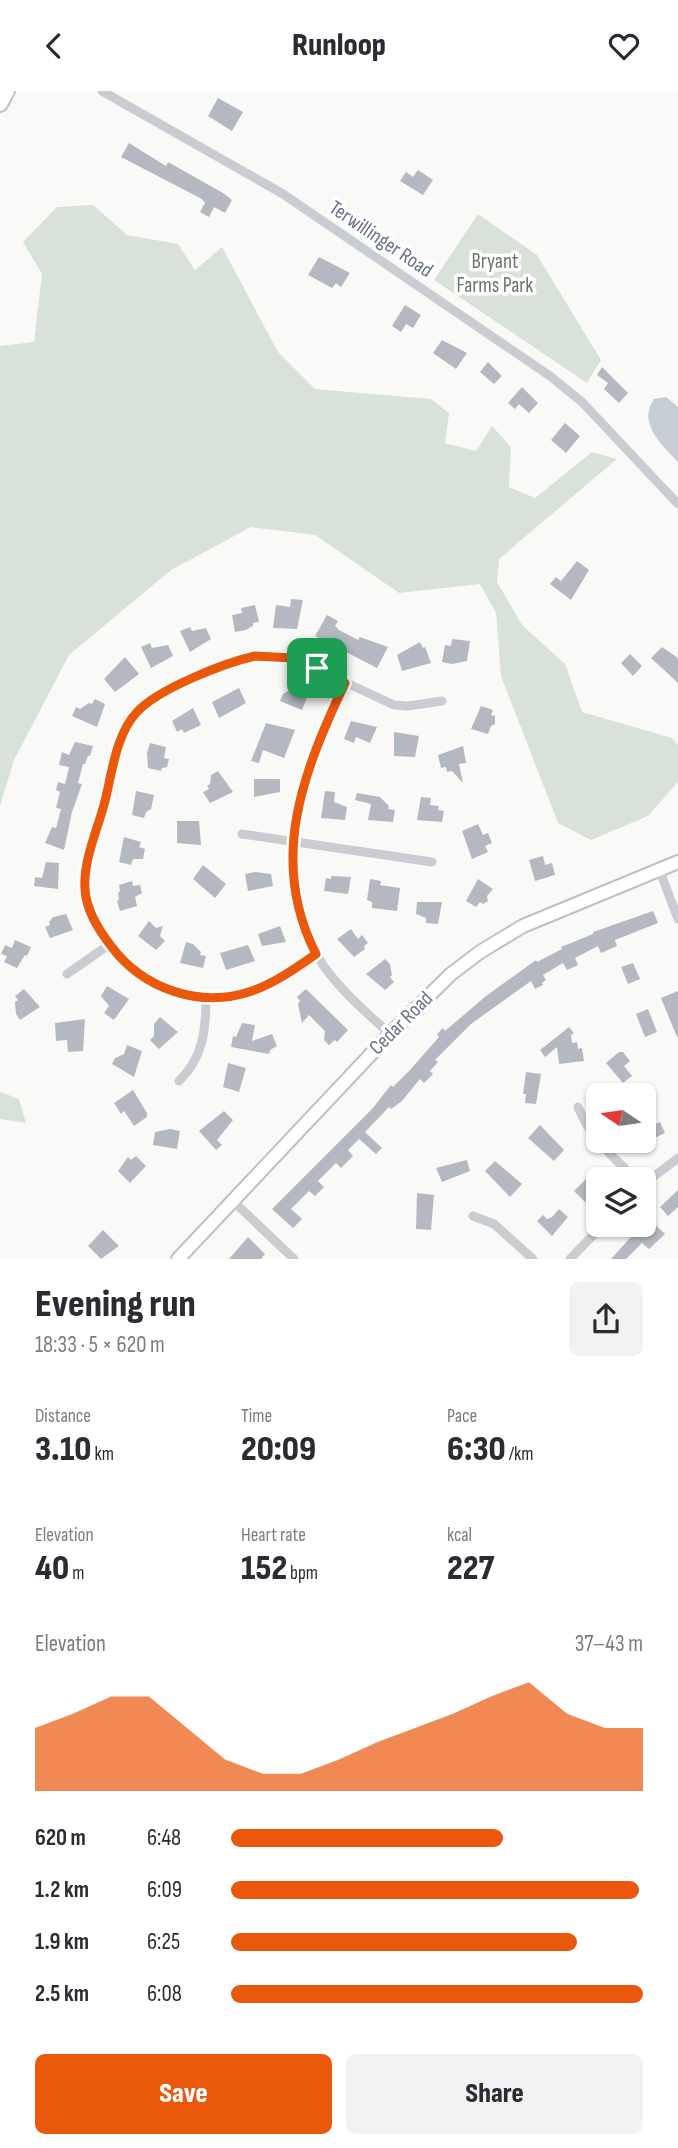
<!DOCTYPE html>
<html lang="en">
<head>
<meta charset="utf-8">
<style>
  :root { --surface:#fff; --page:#f2f2f3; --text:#2b2b33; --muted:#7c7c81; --accent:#ea580c }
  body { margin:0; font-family:"Sofia Sans Condensed",sans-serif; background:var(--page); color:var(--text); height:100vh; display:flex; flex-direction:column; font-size:26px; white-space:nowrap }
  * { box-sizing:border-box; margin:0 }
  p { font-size:23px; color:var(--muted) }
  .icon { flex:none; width:38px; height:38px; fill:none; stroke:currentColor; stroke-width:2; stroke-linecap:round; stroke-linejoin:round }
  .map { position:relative; height:1168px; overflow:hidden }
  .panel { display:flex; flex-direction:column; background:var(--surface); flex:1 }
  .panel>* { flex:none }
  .needle { width:46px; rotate:283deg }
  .tools { position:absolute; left:586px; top:992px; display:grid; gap:14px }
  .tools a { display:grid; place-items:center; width:70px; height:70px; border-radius:10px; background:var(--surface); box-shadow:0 2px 5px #0004; font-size:35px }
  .pin { position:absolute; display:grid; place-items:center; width:60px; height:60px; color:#fff; margin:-30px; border-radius:14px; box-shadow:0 4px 10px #0006 }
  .round { display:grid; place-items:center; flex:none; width:74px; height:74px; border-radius:10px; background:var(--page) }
  .head { display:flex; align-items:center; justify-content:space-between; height:119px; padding:0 35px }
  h1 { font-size:38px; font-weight:800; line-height:52px }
  .stats { display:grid; grid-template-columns:repeat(3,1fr); gap:10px; height:119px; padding:7px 35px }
  .stats div { display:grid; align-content:center }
  .stats b { font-size:35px; font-weight:800 }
  .stats small { font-size:19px; font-weight:400 }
  .stats p { font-size:19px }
  .chart { height:196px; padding:14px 35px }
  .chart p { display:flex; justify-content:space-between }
  .chart svg { width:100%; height:126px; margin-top:7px; fill:var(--accent); opacity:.7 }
  .cta { display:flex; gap:14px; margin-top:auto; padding:14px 35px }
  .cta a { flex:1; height:80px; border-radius:10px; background:var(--accent); color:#fff; font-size:28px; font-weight:800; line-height:80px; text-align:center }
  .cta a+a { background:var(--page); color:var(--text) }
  ul { padding:0 35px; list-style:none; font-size:23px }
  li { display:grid; grid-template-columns:112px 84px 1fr; align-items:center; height:52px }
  li i { height:18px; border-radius:9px; background:var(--accent) }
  header { display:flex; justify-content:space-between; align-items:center; height:91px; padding:0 35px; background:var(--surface); font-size:32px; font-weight:800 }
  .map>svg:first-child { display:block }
</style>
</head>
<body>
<header><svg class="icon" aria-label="back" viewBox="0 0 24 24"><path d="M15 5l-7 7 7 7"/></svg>Runloop<svg class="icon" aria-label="heart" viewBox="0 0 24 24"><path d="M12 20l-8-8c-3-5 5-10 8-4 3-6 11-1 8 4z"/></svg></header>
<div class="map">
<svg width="678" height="1168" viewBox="0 0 678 1168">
  <rect width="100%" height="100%" fill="#f9faf7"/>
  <g fill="#d9e2d8">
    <path d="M93,114L127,144L178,153L195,179L222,156L278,261L315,298L431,308L449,322L445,352L476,360L492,335L511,356L509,396L535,407L592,361L617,368L499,468L497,491L522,534L565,573L582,621L672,647L678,654V691L648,725L591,749L558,732L501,585L496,522L480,493L399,502L315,444L251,436L171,479L69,564L14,669L0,715V255L34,251L42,183L23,151L57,116Z"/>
    <path d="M478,123L537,164L601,269L587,292L434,189Z"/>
    <path d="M0,1001L19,1008L26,1032L0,1028Z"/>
  </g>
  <path fill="#c6cdd5" d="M666,306L678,316V371C662,354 637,332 654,308Z"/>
  <g fill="#b4b9c1">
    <path d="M218,7L243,21L232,40L208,25Z"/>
    <path d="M129,52L166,75L168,71L223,102L232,109L225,122L214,116L209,126L200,121L205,112L202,108L121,66Z"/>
    <path d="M418,79L433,89L423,104L400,90L406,81L413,86Z"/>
    <path d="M319,166L350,182L341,196L336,192L332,197L308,184Z"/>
    <path d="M405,214L421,224L413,237L406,233L401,241L392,235Z"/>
    <path d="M442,249L467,262L456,278L433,262Z"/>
    <path d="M488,271L502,285L494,293L480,281Z"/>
    <path d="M602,276L628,302L619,312L604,298L608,292L597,284Z"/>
    <path d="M522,296L538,312L529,322L519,313L515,318L508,312Z"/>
    <path d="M565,332L580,345L566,362L551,349Z"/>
    <path d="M577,470L589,479L571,509L550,493L556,486L561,490Z"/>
    <path d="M291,508L303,509L297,538L273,537L276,514L290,516Z"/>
    <path d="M255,514L259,531L253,532V535L246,539L235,541L232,524L242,522L241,517Z"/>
    <path d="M327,524L338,530L335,535L339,539L358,549L360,546L388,556L377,577L315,545Z"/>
    <path d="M190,536L192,540L206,537L211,548L190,561L180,540Z"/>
    <path d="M452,548L470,550L467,570L452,573L442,571L445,554L451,555Z"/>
    <path d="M420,551L423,557L425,556L431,572L402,580L397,564Z"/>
    <path d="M150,552L152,557L168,554L173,565L151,577L141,556Z"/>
    <path d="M662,556L678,567V592L651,567Z"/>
    <path d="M630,563L642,575L633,585L621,572Z"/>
    <path d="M125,566L139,583L115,601L104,588Z"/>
    <path d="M300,592L311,597L302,619L280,610L283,603L294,596L297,597Z"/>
    <path d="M239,597L246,612L219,627L212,611Z"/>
    <path d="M95,608L105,613L97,636L72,625L76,616L80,618L89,612L92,613Z"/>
    <path d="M481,615L493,619L491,624L495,625V633L491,635L488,643L471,638Z"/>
    <path d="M193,617L201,634L184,642L182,638L177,641L172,630Z"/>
    <path d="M351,630L377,636L370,652L356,646L354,652L344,648Z"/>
    <path d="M266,632L295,639L284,667L263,659L259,672L251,670Z"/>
    <path d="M394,641L419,645L415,666L394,665Z"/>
    <path d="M75,651L93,655L90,665H88L85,673H83L78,692L82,693L72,721L64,759L45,752L52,736L56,737L61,718L56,717L60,701L56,699L58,691L65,693L69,676L59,674L62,661L69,664Z"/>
    <path d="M150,652L166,656L164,667L169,668L167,676L162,677L161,680L148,677L147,662Z"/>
    <path d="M463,655L466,672L459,673L463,692L452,680L447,681L446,676L441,677L438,664Z"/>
    <path d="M218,680L233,701L210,712L203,701L209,698L207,695L210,693L211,684Z"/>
    <path d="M254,688H280V701L254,706Z"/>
    <path d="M136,700L154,704L151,718L146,721L144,727L132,724Z"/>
    <path d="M325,700L335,701L334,711L347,716L345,729L321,727Z"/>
    <path d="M357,702L380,706L389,715L388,718L395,719L393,731L368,729L371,713L355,709Z"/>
    <path d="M421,706L431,707L430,714L439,715L438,719L444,720L442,731L417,729Z"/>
    <path d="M177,730H199L201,754L177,752Z"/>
    <path d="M478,733L483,744L488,742L492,752L485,755L488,761L472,768L462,740Z"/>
    <path d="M124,746L141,751L139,756L145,758L143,768H133L131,774L119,771Z"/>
    <path d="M543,765L545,774L552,772L555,784L535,790L529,769Z"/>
    <path d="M46,771L59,772L58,798L34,795L35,786L42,787Z"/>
    <path d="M203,774L226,793L215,807L193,788Z"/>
    <path d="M255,781L271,783L273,795L248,800L245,783Z"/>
    <path d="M331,785L351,786L348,803L324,800L326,787L331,788Z"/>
    <path d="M370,788L381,790L380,794L400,797L397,820L372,817V811L367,809Z"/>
    <path d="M478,788L493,798L487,805L488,810L483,813L480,811L476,816L466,810Z"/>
    <path d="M132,790L133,795L140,794L142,802L135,806L137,815L120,820L117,810L119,809L118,802L120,800L119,794Z"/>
    <path d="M417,811H442L438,833L426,832V827L416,823Z"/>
    <path d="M653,820L658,832L615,849L617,855L601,862L598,855L575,867L578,874L567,879L563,872L543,884L546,889L542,892L543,894L535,898L531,890L471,933L435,969L438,971L430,980L433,983L424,992L420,988L402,1010L391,1018L389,1016L365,1041L382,1057L376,1063L359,1048L348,1059L353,1065L341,1077L336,1072L318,1090L324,1096L315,1105L309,1100L291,1118L302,1128L293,1137L272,1118L372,1018L391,994L393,996L410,979L439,946L437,943L443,937L445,940L486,905L536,869L537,871L562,858L561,856L593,843V841Z"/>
    <path d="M66,823L73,839L50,847L45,836L50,834L49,831L53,826Z"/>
    <path d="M149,830L156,837L163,835L160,845L165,850L156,859L138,845Z"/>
    <path d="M280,835L286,851L262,855L258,843Z"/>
    <path d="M351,838L358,848L362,844L368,852L364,855L365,858L354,866L337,848Z"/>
    <path d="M15,849L31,856L27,865L25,864L17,877L4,871L7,865L1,863L5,854L12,857Z"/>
    <path d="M186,851L193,853L201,861L200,864L206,865L203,877L180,872Z"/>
    <path d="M248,854L255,870L226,879L220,862Z"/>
    <path d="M385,868L390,873L392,884L390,886L394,891L385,899L366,883Z"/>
    <path d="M633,872L640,888L628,893L621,876Z"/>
    <path d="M107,895L129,908L114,929L104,922L109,915L101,905Z"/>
    <path d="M24,898L40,916L20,929L16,923L15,911L18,909L15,905Z"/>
    <path d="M306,898L348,939L337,951L335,949L329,954L324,949L325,940L309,924L302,932L298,913L300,910L297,906Z"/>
    <path d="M678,900V946H677L661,907Z"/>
    <path d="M648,918L657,941L645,946L636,923Z"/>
    <path d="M160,926L178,941L159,958L150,949L154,945V933Z"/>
    <path d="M85,928L83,960L68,961L67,949L56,950L55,932Z"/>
    <path d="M242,932L255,934L252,950L272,943L277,955L270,959L269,963L231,956L233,945L236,946Z"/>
    <path d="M569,936L574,942L571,944L572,952L577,951L578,958L582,957L584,970L559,973L557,956L545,966L540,959Z"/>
    <path d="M127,954L142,960L134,986L112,973L115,967L124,963Z"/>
    <path d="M619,961H623L630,970L624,975L632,985L623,992L606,972Z"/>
    <path d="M228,972L246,977L239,1001L223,996Z"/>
    <path d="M526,981L541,983L536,1013L525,1012L526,1003H523Z"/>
    <path d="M133,999L147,1022V1026L134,1035L124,1020L121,1023L114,1012Z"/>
    <path d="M224,1020L233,1029L217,1049L222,1054L216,1059L199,1040Z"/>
    <path d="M644,1020L651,1035L660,1031L665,1042L644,1052Z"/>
    <path d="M540,1034L564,1059L554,1070L528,1047Z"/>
    <path d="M170,1038L180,1040L177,1058L153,1054L155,1041Z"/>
    <path d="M136,1065L146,1075L130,1092L118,1080L128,1066L131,1069Z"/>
    <path d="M467,1069L470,1080L442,1091L436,1077Z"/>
    <path d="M495,1070L522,1093L510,1106L485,1080Z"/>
    <path d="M598,1076V1080L607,1088H598V1098L585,1111L574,1100Z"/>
    <path d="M678,1099V1116L668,1125L660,1116Z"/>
    <path d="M417,1102L434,1104L431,1139L416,1138Z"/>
    <path d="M559,1118L568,1126L552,1145L537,1130L543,1124L547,1128L552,1126Z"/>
    <path d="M648,1127L665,1143L649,1158L642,1152L626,1168H611Z"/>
    <path d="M103,1139L119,1155L101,1168L88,1155Z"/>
    <path d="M248,1146L265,1163L261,1168H229Z"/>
  </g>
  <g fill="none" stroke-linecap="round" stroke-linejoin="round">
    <g stroke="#bec0c7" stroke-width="16">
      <path id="secondary" d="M178,1168L390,943L451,883L480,861L523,835L678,771"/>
    </g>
    <g stroke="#bec0c5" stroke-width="18">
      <path id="primary" d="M0,13L7,0"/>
    </g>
    <g stroke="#c9ccd0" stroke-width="9">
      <path d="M102,0L283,103L550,285L582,311L678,413"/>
      <path d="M345,592C304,680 263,786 323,874C341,900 367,922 390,943"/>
      <path d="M242,743L432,771"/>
      <path d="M659,778L678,828"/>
      <path d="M316,863C288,882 259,902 224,906C154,914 73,848 88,775L125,637L135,623L154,607L208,581L255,565L293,567L394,614L408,615L442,610"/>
      <path d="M67,883L110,853"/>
      <path d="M179,990C203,967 206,939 206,907"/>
      <path d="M578,1016C590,1047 612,1065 636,1088"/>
      <path d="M644,1093L678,1067"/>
      <path d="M233,1110L294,1168"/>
      <path d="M473,1125L494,1133L533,1168"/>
      <path d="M570,1168L603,1134"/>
    </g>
    <use href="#secondary" stroke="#fff" stroke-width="12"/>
    <use href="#primary" stroke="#fff" stroke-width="14"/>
  </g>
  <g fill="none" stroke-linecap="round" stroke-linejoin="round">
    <g stroke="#fff" stroke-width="14">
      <path id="route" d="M255,565L293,567L345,592C303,681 268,769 316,863C296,877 275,892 252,900C200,918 143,898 111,855C98,838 86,819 85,798C83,769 98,738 105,710C112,682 116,643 137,621C158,598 224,572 255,565Z"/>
    </g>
    <use href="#route" stroke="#ea580c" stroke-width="9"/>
  </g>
  <g text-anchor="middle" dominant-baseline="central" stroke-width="7" stroke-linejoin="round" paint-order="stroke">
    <g font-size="21" fill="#67728a" stroke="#fff">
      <text transform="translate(381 148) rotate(34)">Terwillinger Road</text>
      <text transform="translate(401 932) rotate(-45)">Cedar Road</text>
    </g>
    <g font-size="21" fill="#627b63" stroke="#fff">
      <text x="495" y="170">Bryant<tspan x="495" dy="24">Farms Park</tspan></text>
    </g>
  </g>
</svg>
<div class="tools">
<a><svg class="needle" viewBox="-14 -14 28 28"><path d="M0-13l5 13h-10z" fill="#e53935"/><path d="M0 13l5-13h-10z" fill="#7c7c81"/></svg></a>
<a><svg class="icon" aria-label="layers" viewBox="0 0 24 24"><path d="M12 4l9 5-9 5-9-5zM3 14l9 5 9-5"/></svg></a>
</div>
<div class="pin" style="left:317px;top:577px;background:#1e9e55"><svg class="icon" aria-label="arrive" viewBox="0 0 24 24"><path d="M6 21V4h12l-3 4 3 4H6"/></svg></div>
</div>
<section class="panel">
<div class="head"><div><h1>Evening run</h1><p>18:33 · 5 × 620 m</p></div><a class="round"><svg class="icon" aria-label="share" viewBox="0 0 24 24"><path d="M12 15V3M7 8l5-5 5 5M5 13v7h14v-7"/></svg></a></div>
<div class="stats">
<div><p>Distance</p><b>3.10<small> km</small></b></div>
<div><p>Time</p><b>20:09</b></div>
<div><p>Pace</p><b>6:30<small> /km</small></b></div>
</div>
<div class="stats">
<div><p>Elevation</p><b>40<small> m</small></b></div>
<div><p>Heart rate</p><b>152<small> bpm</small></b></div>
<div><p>kcal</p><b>227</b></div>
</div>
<div class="chart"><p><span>Elevation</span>37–43 m</p>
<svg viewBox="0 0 160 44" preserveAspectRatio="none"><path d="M0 44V22L10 17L20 11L30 11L40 22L50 33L60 38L70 38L80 33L90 27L100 22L110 17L120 11L130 6L140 17L150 22L160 22V44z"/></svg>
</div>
<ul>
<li><b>620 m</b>6:48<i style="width:66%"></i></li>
<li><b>1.2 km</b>6:09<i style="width:99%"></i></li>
<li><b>1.9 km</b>6:25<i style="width:84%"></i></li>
<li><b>2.5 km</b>6:08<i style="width:100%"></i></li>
</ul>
<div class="cta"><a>Save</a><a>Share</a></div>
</section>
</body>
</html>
